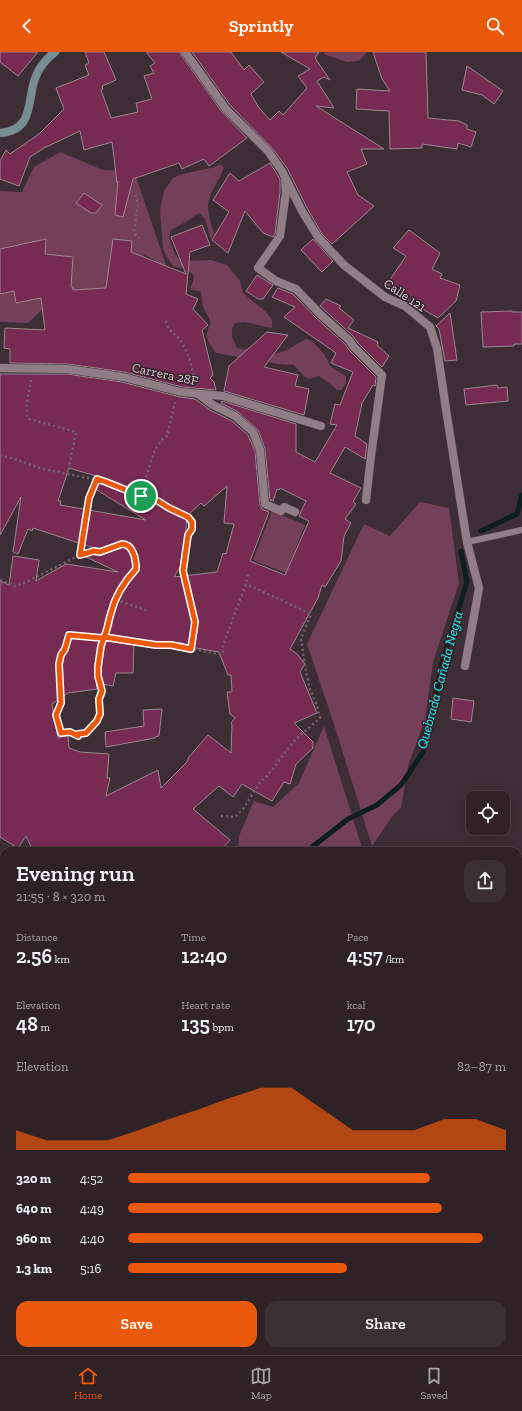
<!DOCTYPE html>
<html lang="en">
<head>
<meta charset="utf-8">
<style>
  :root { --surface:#2e2227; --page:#3a2f33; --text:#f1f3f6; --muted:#a7a4a7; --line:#493f44; --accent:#ea580c }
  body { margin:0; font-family:"Zilla Slab",serif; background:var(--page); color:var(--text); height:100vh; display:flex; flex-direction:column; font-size:15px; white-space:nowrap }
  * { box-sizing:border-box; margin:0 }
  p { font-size:13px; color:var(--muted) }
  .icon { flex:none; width:22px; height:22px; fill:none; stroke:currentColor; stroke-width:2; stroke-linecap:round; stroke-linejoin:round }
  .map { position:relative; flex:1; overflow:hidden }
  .side { position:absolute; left:0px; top:795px; width:522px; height:508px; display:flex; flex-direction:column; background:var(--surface); border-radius:12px 12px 0 0; box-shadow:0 4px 16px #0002,0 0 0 1px var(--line) }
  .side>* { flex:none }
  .controls { position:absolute; left:466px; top:739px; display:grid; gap:8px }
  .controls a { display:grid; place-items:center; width:44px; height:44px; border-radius:8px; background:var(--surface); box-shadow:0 4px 16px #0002,0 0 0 1px var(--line); font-size:20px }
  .pin { position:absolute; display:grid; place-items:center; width:34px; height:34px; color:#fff; margin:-17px; border:2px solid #fff; border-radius:50%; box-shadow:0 1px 4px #0007 }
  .round { display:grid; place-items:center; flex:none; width:42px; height:42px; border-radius:12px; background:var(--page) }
  .head { display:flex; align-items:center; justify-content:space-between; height:68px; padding:0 16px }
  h1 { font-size:22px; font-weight:600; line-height:30px }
  .stats { display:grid; grid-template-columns:repeat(3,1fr); gap:6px; height:68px; padding:4px 16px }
  .stats div { display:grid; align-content:center }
  .stats b { font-size:20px; font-weight:600 }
  .stats small { font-size:11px; font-weight:400 }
  .stats p { font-size:11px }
  .chart { height:112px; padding:8px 16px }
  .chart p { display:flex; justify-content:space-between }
  .chart svg { width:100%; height:72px; margin-top:4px; fill:var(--accent); opacity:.7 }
  .button { display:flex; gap:8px; margin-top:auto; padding:8px 16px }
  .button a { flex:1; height:46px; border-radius:12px; background:var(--accent); color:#fff; font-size:16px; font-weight:600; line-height:46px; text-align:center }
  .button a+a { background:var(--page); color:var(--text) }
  ul { padding:0 16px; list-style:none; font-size:13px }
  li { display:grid; grid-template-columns:64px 48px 1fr; align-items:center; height:30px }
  li i { height:10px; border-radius:5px; background:var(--accent) }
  header { display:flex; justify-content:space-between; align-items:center; height:52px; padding:0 16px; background:var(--accent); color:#fff; font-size:18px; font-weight:600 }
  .tabs { display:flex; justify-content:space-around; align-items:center; height:56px; border-top:1px solid var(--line); background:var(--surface); font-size:11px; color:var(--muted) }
  .tabs a { display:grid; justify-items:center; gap:2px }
  .tabs .on { color:var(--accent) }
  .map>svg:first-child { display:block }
</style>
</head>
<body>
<header><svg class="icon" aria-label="back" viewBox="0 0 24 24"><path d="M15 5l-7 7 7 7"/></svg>Sprintly<svg class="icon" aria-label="search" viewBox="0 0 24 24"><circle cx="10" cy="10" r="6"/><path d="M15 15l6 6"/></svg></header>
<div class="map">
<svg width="522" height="1303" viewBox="0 0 522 1303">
  <rect width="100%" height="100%" fill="#3d2d34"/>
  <g fill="#744059">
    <path d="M324,0H367L359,9L347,10L324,2Z"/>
    <path d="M60,100L103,118L134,119L167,216L144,202L120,252L46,254L28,271L0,270V139L22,140L34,115Z"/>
    <path d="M220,112L224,116C210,147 202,145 214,181L211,187L205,167L199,161L184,171L171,178L169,185L175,203L182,209L211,208L227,213L240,229L243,241L266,260L272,268V276L244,270L235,271L232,277V285L237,296L272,302C286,301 294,293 306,287L312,289L324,302L331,315L346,324V331L341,338H337L332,333L319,324L309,327L305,325L294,313L278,312L216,301C212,295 206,289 207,281C208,276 211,274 210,269C209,263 204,260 203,254C201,249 203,244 200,239L190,238L194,226L193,222L185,217L173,214L167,205L163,197L160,158L164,139L173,126L179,123L215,115Z"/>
    <path d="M420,450L449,456L459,531L433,610L425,668L408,714L401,756L394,762L372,794L332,666L307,592L364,472L390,484Z"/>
    <path d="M272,459L305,473L286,521L253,508Z"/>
    <path d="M324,674L363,799H238L239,784L254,749L273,755L299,731Z"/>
    <path d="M0,918L4,931V952L0,949Z"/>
    <path d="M0,950L4,954V978L0,979Z"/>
    <path d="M0,999H4V1096L0,1098Z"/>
    <path d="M522,1010V1303H210V1299H518V1015Z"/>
    <path d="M51,1299H193V1303H49Z"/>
  </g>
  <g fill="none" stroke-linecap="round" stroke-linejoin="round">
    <g stroke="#0d1e1f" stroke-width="5">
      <path d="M481,479L517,462L522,443"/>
      <path d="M307,799L348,767L377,753L401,733L423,700L443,607L467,530L461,499"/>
      <path d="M32,1303L34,1299"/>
    </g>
  </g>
  <g fill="#772a52" stroke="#9a878f" fill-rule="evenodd">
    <path d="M0,0H38L18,24L0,10Z"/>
    <path d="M85,0H104L116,28L102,34L103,37L101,38L111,66L138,60L136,51L152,47L144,24L154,21L150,14L155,11L146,0H180L181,3L222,60L247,86L209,114L204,107L182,117L179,111L133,127L123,165L115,163L118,129L117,131L112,90L84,98L80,79L44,96L30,105L19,134L0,127V109L6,98L10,102L39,82L64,57L56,36L89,23L85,13L89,11Z"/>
    <path d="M192,0H231L244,18L249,13L264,30L251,42L259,56L270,68L279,59L283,63L307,36L298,24L310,17L281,0H319L315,6L330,28L324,25L317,29L334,56L316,54L384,97H361L367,112L347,120L358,143L374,154L332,192L322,182L307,156L287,116L272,96L230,53Z"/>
    <path d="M373,0H426L428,66L459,69L467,73V77L476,80L471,95L458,91L457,97L422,92V96L390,97L389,59L356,57L357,37L390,39L382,27Z"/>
    <path d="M467,14L503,39L494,52L482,43L462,38Z"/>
    <path d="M270,111L280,127V140L275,182L273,185L263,181L245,159L228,201L212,188L229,160L213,148L230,121L239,129Z"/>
    <path d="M84,141L102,153L96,161H91L76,151Z"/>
    <path d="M202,173L210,193L190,200L186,242L198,247L193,257L208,273L202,278L213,323L210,326L214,330L216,338L182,335L124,320L68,312L10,311V297L4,296L5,276L45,278L41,246L16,251L14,239L0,242V197L46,187L45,202L73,205L71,235H73V238L106,236L113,187L132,189L131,200L186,222L171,185Z"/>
    <path d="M409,178L440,201L432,217L442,222L440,226L460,233L456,249L438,266L412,251L387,232L406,204L393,196Z"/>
    <path d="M313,187L333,209L322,220L301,198Z"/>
    <path d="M257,223L273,233L263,247H258L246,239Z"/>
    <path d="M278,236L293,242L316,266L345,292L349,298L376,325L375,334L373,333L362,351L355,384L367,392L365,407L345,395L330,421L361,436L353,450L356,452L345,467L351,471L344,484L341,509L325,535L322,533L318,546L290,597L297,602L305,612L300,620L317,661L294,671L313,690V696L296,712L290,732L284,730L272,749L242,732L233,745L219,734L193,757L230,788L220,799H33L26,784L18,796L0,785V529L9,533L13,504L39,508L36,529L66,512L118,520L84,504L100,498L33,476L32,479L28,477L18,502L13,500L21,445L0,483V322H67L122,330L180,345L195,347L210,358L232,369L248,383L255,399L260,453L262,457L269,460L250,509L285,523L309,469L299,464L306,449L280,436L279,438L277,437L273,449L270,448L265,397L258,378L238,360L221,351L222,349L296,372V400L315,410L337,373L330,372L335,352L340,353L353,320L331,311L336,301L284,265L295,255L272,245ZM69,416L103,426L95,437L146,468L60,453L61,449H58ZM227,434L224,471L234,472L226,502L223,501L217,520L174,525L183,510L187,464L201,451L204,454ZM134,591H183L184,594L219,600L228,623H231L232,640H227L230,662L235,666L231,671L232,673L231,701L208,683L189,705L187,710L161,736L158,718L106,744L110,726H107L109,702L80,700L69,696L68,683L58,686L52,652L68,641L97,637V631L113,634L116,621H133Z"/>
    <path d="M326,247L341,254L339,256L354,268L348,276L378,290L377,293L389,304L382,315L357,290L353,284L320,254Z"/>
    <path d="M512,259V260H522V292H514V294L483,295L481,260Z"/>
    <path d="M450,261L457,308L445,309L439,277L436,274Z"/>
    <path d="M267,280L288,283L264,315L298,323L295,334L309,337L304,363L224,339L229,314Z"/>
    <path d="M497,333L498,336L507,335L508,349L466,353L464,337Z"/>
    <path d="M453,646L474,649L471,670L451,667Z"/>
    <path d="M162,657L159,684L155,685V686L106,695L105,680L144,674L143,658Z"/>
  </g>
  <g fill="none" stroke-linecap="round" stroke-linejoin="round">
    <g stroke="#56494f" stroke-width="7">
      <path id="lane" d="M467,490L522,478"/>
    </g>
    <g stroke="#56494f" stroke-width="9">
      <g id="street">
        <path d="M185,0L226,57L268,99L282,119L302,159L318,185L344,213L385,245L405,254L430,275L437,296L447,364L467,490L479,536L465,614"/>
        <path d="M285,128L286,140L280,184L258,216L276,229L296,237L320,262L349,288L353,294L382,323L371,404L366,448"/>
        <path d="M0,316L67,317L123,325L181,340L223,344L321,374"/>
        <path d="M198,342L213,353L235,364L253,380L260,398L265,452L281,459L284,455L295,460"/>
      </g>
    </g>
    <g stroke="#56494f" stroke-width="9">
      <path id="secondary" d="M0,81C36,78 26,47 36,24C40,14 46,7 55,0"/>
    </g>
    <g stroke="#73656b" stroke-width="2.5" stroke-dasharray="2 3" stroke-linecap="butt">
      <path d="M135,143L138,152L134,181L139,186"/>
      <path d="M166,269C167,279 176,281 181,289C188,300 192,315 195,329"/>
      <path d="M31,328L27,350V365L29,367L76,380L68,421"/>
      <path d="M0,404L12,406L43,417L106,430L134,442L158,449L169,456L188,465L191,470L193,477L188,483L183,519L195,570L191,597"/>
      <path d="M141,444C147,428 151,392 167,384L175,350"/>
      <path d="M80,503L94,499L100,500L121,492H125L130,496L133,502L136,517C124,530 115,544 111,561C108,569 108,577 104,585L69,583L65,597L61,603L59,612L61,651L56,663L61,681L70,680L78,684V682L86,681L97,669L99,662V647L102,639L98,624V615L101,594L104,585L156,593H171L219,602L223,601V593L246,532L248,522"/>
      <path d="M0,528L15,534L24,531L80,503L89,446L97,427"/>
      <path d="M116,548L146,558"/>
      <path d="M221,764L235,765L243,757L261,729L267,724L295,688L320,666L316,651L310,637L306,620L301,587L311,562L246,532"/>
    </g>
    <use href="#lane" stroke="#907d85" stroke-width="6"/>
    <use href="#street" stroke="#907d85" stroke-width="8"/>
    <use href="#secondary" stroke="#778d94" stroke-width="8"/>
  </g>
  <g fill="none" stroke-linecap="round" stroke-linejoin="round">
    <g stroke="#fff" stroke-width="8">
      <path id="route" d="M141,444L158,449L169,456L188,465L192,470V477L188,483L183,519L195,570L191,597L171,593H156L104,585L101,594L98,615V624L102,639L99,647L100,662L97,669L86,681L78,682V684L70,680L61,681L56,663L61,651L59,612L61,603L65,597L69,583L102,586L104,585C108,577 108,570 111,561C115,544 124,530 136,517C136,507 133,492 122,492L100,500L94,499L80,503L89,446L97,427L106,430L141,444"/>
    </g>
    <use href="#route" stroke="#ea580c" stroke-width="5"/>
  </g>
  <g text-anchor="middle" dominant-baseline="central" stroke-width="3" stroke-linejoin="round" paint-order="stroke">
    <g font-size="13" fill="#d8ced2" stroke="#32232a">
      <text transform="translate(405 243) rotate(34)">Calle 121</text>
      <text transform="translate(165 322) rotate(12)">Carrera 28F</text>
    </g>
    <g font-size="14" font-style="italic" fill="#22f6fb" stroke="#32232a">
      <text transform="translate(440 628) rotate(-75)">Quebrada Cañada Negra</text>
    </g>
  </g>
</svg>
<div class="controls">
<a><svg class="icon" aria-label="locate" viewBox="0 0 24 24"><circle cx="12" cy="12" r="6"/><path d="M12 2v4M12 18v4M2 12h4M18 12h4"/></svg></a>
</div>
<div class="pin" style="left:141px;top:444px;background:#1e9e55"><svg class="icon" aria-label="arrive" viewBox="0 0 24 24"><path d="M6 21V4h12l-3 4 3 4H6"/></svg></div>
<section class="side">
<div class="head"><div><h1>Evening run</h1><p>21:55 · 8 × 320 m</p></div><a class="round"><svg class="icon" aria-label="share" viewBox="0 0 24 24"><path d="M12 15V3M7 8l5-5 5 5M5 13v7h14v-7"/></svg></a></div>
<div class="stats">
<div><p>Distance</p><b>2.56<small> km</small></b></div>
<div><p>Time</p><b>12:40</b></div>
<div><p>Pace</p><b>4:57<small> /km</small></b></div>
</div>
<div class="stats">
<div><p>Elevation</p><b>48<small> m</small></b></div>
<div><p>Heart rate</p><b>135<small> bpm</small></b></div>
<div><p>kcal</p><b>170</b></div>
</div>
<div class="chart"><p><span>Elevation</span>82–87 m</p>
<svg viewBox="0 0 160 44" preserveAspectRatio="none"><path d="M0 44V32L10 38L20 38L30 38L40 32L50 25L60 19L70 12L80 6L90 6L100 19L110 32L120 32L130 32L140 25L150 25L160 32V44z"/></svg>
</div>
<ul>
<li><b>320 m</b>4:52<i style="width:80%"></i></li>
<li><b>640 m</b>4:49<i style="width:83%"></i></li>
<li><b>960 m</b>4:40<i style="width:94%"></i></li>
<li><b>1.3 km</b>5:16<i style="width:58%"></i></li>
</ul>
<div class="button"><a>Save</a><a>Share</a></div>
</section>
</div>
<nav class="tabs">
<a class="on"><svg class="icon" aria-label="home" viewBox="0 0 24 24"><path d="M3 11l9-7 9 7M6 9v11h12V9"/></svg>Home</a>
<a><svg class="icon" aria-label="map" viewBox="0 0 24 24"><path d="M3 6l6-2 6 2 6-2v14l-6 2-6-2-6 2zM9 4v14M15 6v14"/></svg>Map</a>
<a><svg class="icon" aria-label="saved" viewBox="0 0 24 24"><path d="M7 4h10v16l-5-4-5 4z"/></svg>Saved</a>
</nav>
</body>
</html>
